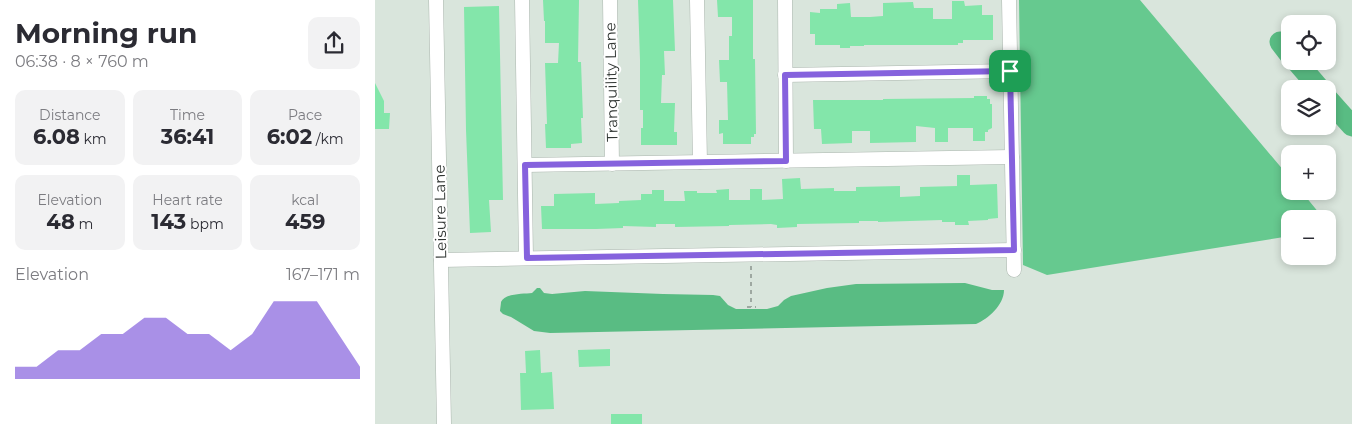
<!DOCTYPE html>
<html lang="en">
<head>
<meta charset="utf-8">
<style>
  :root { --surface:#fff; --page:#f2f2f3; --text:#2b2b33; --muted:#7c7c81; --accent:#8562dd }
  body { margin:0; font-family:Montserrat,sans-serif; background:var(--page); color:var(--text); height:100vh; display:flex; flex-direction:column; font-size:19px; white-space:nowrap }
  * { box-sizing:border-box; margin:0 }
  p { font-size:16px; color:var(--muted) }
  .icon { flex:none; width:28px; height:28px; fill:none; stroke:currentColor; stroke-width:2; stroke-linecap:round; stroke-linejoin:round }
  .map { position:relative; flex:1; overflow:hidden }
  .sheet { display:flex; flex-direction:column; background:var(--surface); width:375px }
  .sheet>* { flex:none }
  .fabs { position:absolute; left:906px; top:15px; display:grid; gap:10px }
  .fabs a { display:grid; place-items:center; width:55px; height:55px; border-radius:10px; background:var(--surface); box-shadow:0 2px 8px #0003; font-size:25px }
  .pin { position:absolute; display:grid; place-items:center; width:42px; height:42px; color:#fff; margin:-21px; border-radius:10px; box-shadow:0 2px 8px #0006 }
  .round { display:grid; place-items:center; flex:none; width:52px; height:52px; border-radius:10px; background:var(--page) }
  .overview { display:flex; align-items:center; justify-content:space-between; height:85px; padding:0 15px }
  h1 { font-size:28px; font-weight:700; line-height:38px }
  .stats { display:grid; grid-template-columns:repeat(3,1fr); gap:8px; height:85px; padding:5px 15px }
  .stats div { display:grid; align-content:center; border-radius:10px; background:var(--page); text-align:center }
  .stats b { font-size:21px; font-weight:700 }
  .stats small { font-size:14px; font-weight:400 }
  .stats p { font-size:14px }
  .chart { height:140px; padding:10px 15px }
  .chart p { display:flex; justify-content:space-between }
  .chart svg { width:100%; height:90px; margin-top:5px; fill:var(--accent); opacity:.7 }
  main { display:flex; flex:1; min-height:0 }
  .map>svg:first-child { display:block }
</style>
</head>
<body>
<main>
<section class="sheet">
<div class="overview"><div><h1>Morning run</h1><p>06:38 · 8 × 760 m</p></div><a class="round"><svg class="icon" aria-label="share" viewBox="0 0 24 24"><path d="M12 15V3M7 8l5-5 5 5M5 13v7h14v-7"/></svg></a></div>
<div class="stats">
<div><p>Distance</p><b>6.08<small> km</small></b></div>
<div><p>Time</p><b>36:41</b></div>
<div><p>Pace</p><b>6:02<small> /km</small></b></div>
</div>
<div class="stats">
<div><p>Elevation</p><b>48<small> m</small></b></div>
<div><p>Heart rate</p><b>143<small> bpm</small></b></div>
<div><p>kcal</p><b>459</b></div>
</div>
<div class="chart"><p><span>Elevation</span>167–171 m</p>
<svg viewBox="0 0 160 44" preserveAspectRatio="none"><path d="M0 44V38L10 38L20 30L30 30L40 22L50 22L60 14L70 14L80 22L90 22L100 30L110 22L120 6L130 6L140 6L150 22L160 38V44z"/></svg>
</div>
</section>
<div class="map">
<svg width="977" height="424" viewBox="0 0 977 424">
  <rect width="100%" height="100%" fill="#d9e5dc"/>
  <path fill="#66c98f" d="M644,0H765L915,178V191H926L949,219H915V236L672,275L648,265Z"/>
  <path fill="#59bc83" d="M590,283L617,290H629C629,305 613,319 601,324L175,333L159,331L136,317L128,314L125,311C125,310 126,304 126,302C130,293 149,294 157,293L162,288H165L169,293L177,294L210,291L288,294L338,295L345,296L353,305L361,309H392L403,306L409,300L416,296L452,288L481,284Z"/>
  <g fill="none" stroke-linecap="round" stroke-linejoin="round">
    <g stroke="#59bc83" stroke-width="21">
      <path d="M905,42L915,55"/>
      <path d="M921,61L945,89"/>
      <path d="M952,98L977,126"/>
    </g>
  </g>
  <g fill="#83e6aa">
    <path d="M168,0H204L203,62H206L208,118H206L207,143L196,144V148H171L170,124H172L170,63H183L184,43H170V21H169Z"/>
    <path d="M263,0H298L300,51H289L290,75H287L286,103H300L299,132H302V145H266V128H268V110H265V60Z"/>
    <path d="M342,0H378V59H380L381,134H379V137H376V144H348V133L344,134V120H353L352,82H345L344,60H354V36H357V17H343Z"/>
    <path d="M577,1H589L590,6L607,5V15H618V40H588V43H583V45H489V46H475V48H465V45H440V34H435V12L445,13V9H462V4L475,3L476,17H495L508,16V3L538,2L539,8H558V19H577Z"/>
    <path d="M124,6L128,200H114L116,232L95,233L91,130L89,7Z"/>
    <path d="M0,83L9,101V113H15L14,129H0Z"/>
    <path d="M599,96H612V99H615V104H617V128L613,130V132H610V141H598V128H573V142H560V128L541,126V142L495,143V131H477V143L447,144L446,129H439L438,100H508V99L599,98Z"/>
    <path d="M582,175H595V185L622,184L623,218L613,219V220L593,221L594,225H580V222H567V220L503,222V221H484V223L422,224V227L402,228V225L396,224L354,225V226L300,227V224H281V227L248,226V228L221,229H167L166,206H179V194L220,193V204L244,203V201L266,200V194H277V190H289V201H310L309,191H322V193H342L341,190L354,189V200H375V189H387V200L408,199L407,179L425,178L426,189L459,188V191H481V187L525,186V197L545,196V187L582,186Z"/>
    <path d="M235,349V366L204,367L203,350Z"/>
    <path d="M165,350L166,373L177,372L179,409L146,410L145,373H151L150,351Z"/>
    <rect x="236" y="414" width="31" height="10"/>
  </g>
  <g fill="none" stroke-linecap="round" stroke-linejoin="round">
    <g stroke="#abb6ae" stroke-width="15">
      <g id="minor">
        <path d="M61,0L69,424"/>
        <path d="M147,0L151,258"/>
        <path d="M235,0L237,164"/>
        <path d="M322,0L325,162"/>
        <path d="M410,0L411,161"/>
        <path d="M634,0L639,270"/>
        <path d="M410,75L635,71"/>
        <path d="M150,165L637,157"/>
        <path d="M66,260L639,250"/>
      </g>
    </g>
    <g stroke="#9ea8a1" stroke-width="2" stroke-dasharray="4 4" stroke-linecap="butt">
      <path d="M376,266V307"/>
      <path d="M372,307H381"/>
    </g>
    <use href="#minor" stroke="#fff" stroke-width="14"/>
  </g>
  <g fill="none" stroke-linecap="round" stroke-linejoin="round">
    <g stroke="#fff" stroke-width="10">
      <path id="route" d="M635,71L639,250L152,258L150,165L411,161L410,75Z"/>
    </g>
    <use href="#route" stroke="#8562dd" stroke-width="6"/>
  </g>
  <g text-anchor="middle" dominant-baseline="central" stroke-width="4" stroke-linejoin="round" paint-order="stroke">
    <g font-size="15" fill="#313633" stroke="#fff">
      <text transform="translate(236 82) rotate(-91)">Tranquility Lane</text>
      <text transform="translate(65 212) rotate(-91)">Leisure Lane</text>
    </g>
  </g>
</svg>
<div class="fabs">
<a><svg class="icon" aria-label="locate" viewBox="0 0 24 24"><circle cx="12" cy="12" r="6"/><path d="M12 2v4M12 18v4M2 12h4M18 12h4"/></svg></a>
<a><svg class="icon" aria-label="layers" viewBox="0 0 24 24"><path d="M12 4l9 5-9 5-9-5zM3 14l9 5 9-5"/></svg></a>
<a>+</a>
<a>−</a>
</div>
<div class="pin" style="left:635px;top:71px;background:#1e9e55"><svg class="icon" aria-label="arrive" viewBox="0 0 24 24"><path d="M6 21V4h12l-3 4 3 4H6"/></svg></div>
</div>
</main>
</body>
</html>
